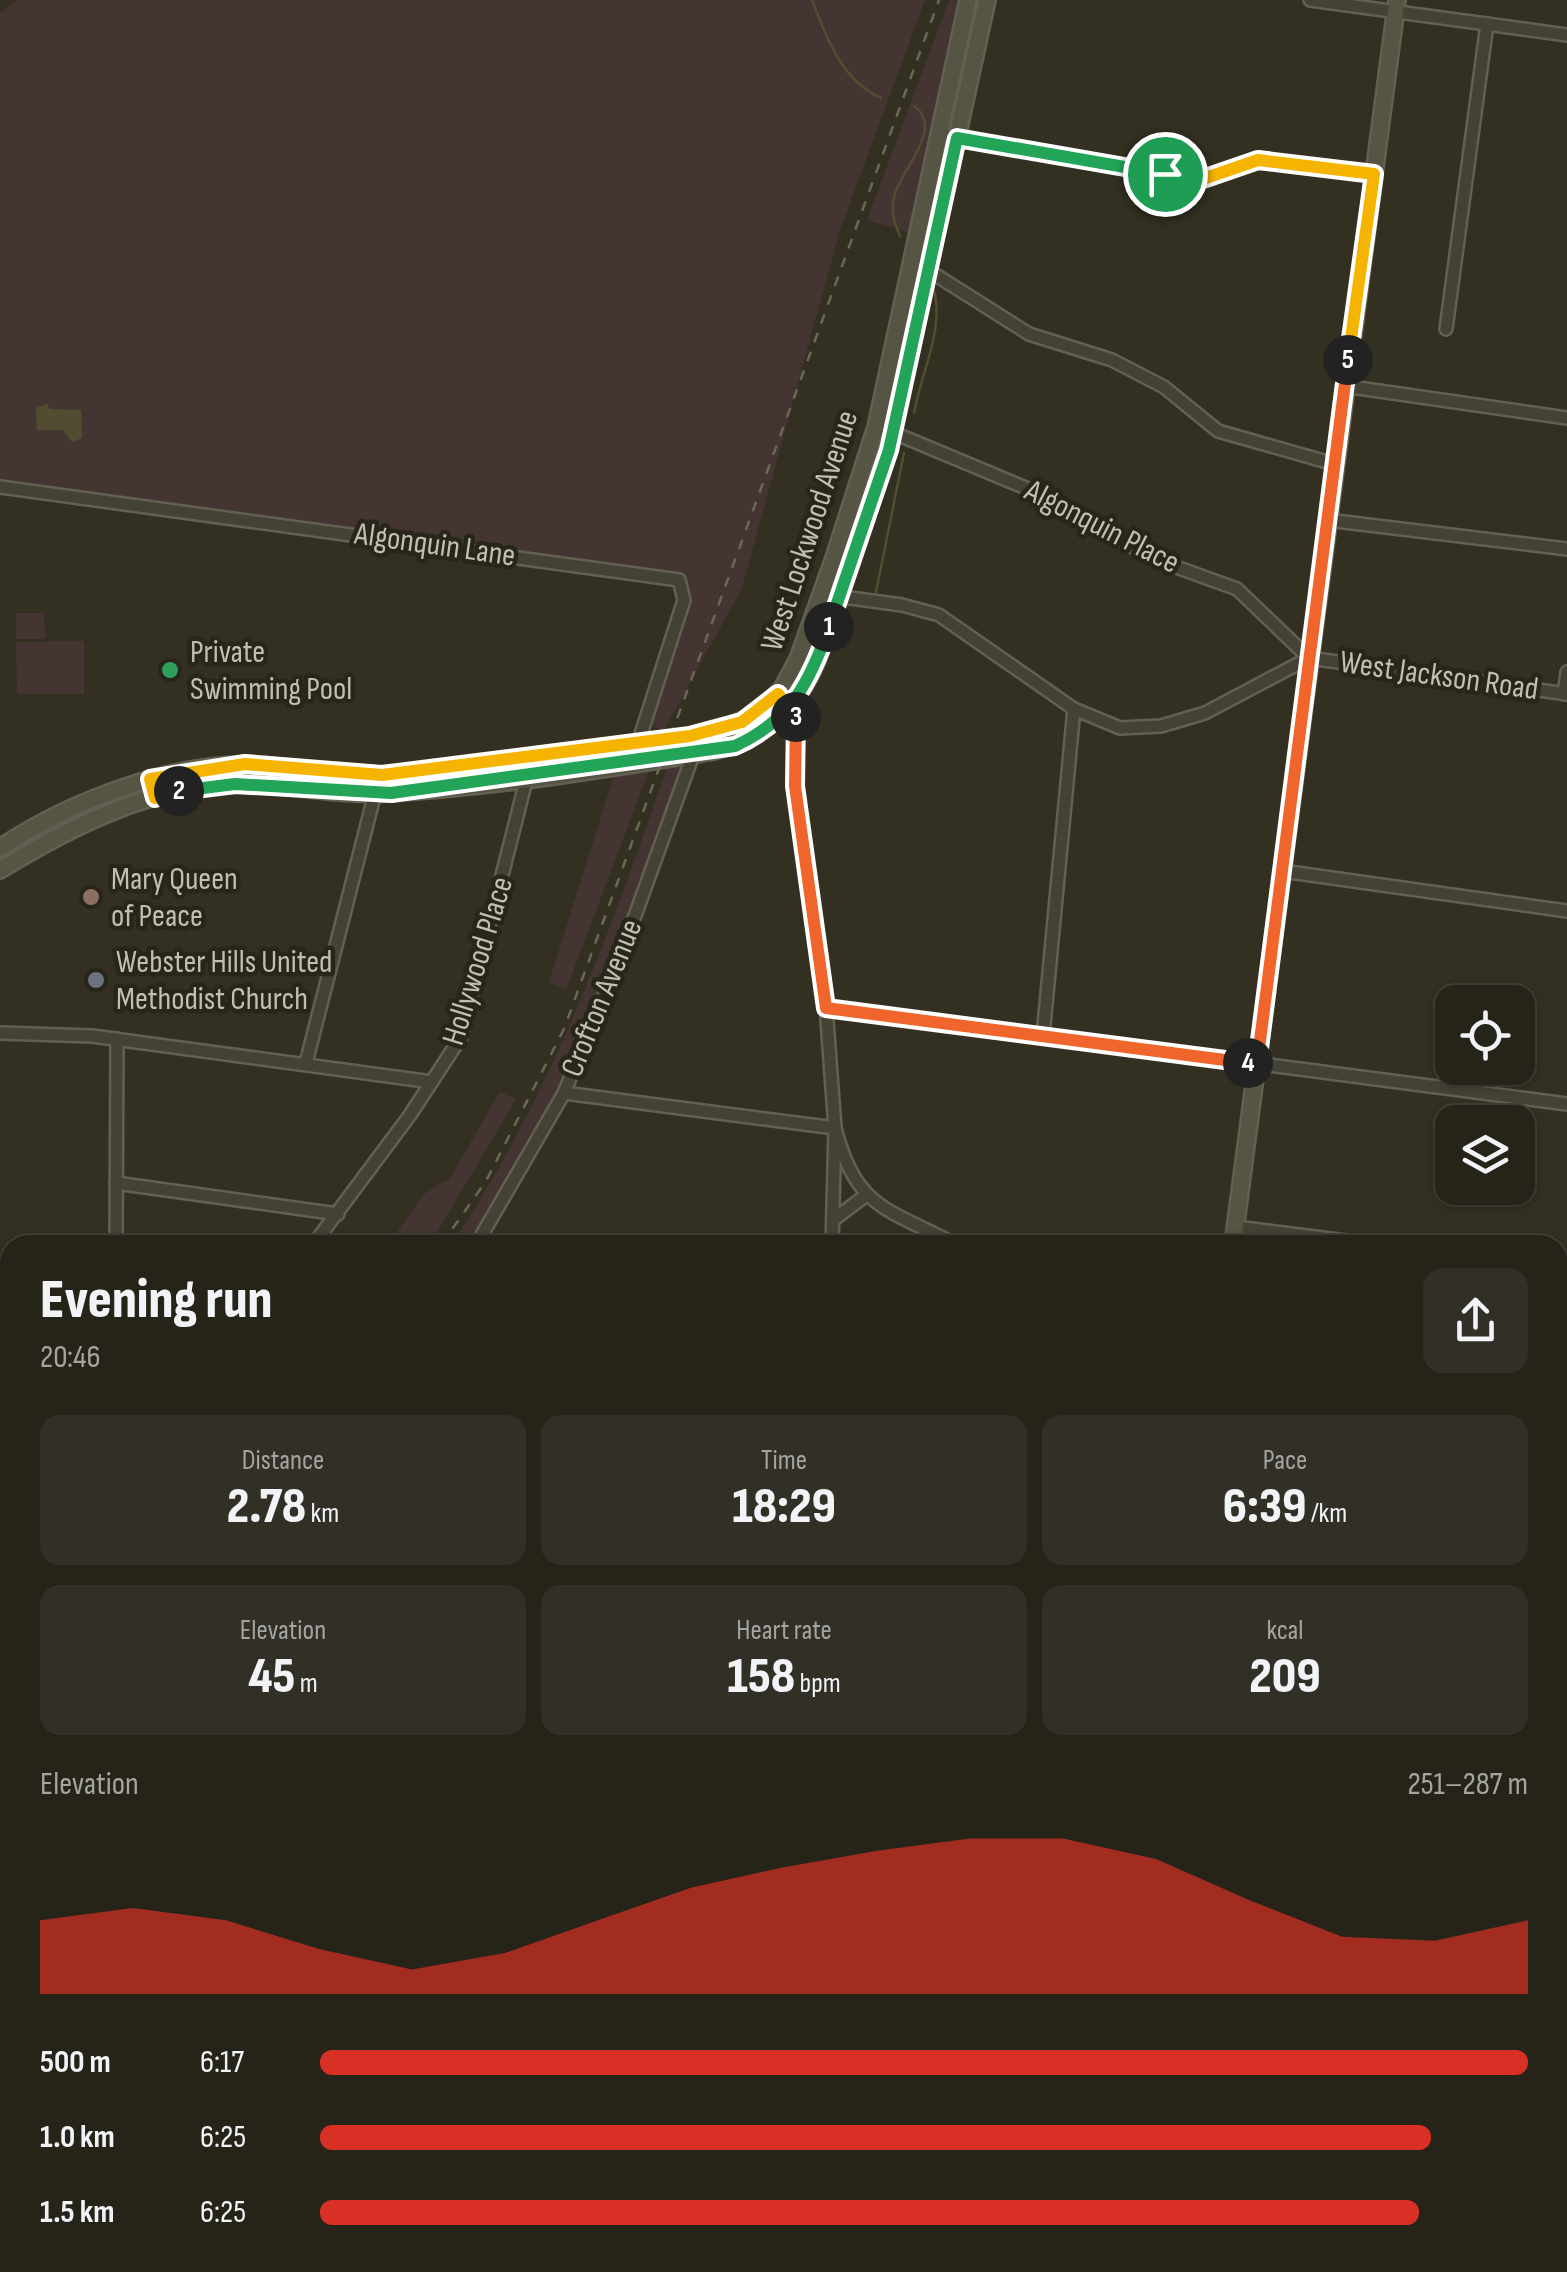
<!DOCTYPE html>
<html lang="en">
<head>
<meta charset="utf-8">
<style>
  :root { --surface:#262419; --page:#323026; --text:#f1f3f6; --muted:#a4a4a2; --line:#424138; --accent:#d93025 }
  body { margin:0; font-family:"Sofia Sans Condensed",sans-serif; background:var(--page); color:var(--text); height:100vh; display:flex; flex-direction:column; font-size:38px; white-space:nowrap }
  * { box-sizing:border-box; margin:0 }
  p { font-size:32px; color:var(--muted) }
  .icon { flex:none; width:55px; height:55px; fill:none; stroke:currentColor; stroke-width:2; stroke-linecap:round; stroke-linejoin:round }
  .map { position:relative; flex:1; overflow:hidden }
  .drawer { position:absolute; left:0px; top:1235px; width:1568px; height:1038px; display:flex; flex-direction:column; background:var(--surface); border-radius:30px 30px 0 0; box-shadow:0 2px 8px #0004,0 0 0 2px var(--line) }
  .drawer>* { flex:none }
  .controls { position:absolute; left:1435px; top:985px; display:grid; gap:20px }
  .controls a { display:grid; place-items:center; width:100px; height:100px; border-radius:20px; background:var(--surface); box-shadow:0 2px 8px #0004,0 0 0 2px var(--line); font-size:50px }
  .pin { position:absolute; display:grid; place-items:center; width:85px; height:85px; color:#fff; margin:-42px; border:5px solid #fff; border-radius:50%; box-shadow:0 2px 10px #0007 }
  .km { position:absolute; width:50px; height:50px; margin:-25px; border-radius:50%; background:#222; color:#fff; font-size:28px; line-height:50px; text-align:center }
  .round { display:grid; place-items:center; flex:none; width:105px; height:105px; border-radius:20px; background:var(--page) }
  .headline { display:flex; align-items:center; justify-content:space-between; height:170px; padding:0 40px }
  h1 { font-size:55px; font-weight:800; line-height:75px }
  .metrics { display:grid; grid-template-columns:repeat(3,1fr); gap:15px; height:170px; padding:10px 40px }
  .metrics div { display:grid; align-content:center; border-radius:20px; background:var(--page); text-align:center }
  .metrics b { font-size:50px; font-weight:800 }
  .metrics small { font-size:28px; font-weight:400 }
  .metrics p { font-size:28px }
  .chart { height:280px; padding:20px 40px }
  .chart p { display:flex; justify-content:space-between }
  .chart svg { width:100%; height:180px; margin-top:10px; fill:var(--accent); opacity:.7 }
  ul { padding:0 40px; list-style:none; font-size:32px }
  li { display:grid; grid-template-columns:160px 120px 1fr; align-items:center; height:75px }
  li i { height:25px; border-radius:12px; background:var(--accent) }
  .map>svg:first-child { display:block }
</style>
</head>
<body>
<div class="map">
<svg width="1567" height="2272" viewBox="0 0 1567 2272">
  <rect width="100%" height="100%" fill="#333021"/>
  <g fill="#443533">
    <path d="M17,0H925L840,230L742,588L664,730L647,725L689,597L685,576L0,483V13Z"/>
    <path d="M949,0H963L912,233L867,220Z"/>
    <path d="M16,613H44L45,639H16Z"/>
    <path d="M84,641V694H17L16,642Z"/>
    <path d="M679,764L680,774L602,990L553,1103L469,1245H451C551,1097 610,933 668,765Z"/>
    <path d="M651,765L566,990L549,982L616,769Z"/>
    <path d="M500,1092L516,1099L435,1236L428,1245H388L424,1194L450,1178Z"/>
  </g>
  <path fill="#524d31" d="M47,404L50,409L81,410L82,438L72,442L63,430H37L36,408Z"/>
  <g fill="none" stroke-linecap="round" stroke-linejoin="round">
    <g stroke="#524d31" stroke-width="2.5">
      <path d="M812,0C826,37 842,81 881,98"/>
      <path d="M900,236C895,225 891,211 894,198C898,172 946,129 914,106"/>
      <path d="M914,413C921,372 946,327 933,286"/>
      <path d="M876,592L904,453"/>
    </g>
    <g stroke="#626052" stroke-width="16">
      <g id="street">
        <path d="M1310,0L1567,35"/>
        <path d="M950,136L1200,180L1258,161L1373,174"/>
        <path d="M912,260L1029,334L1112,360L1164,387L1218,431L1334,464"/>
        <path d="M1446,329L1487,24"/>
        <path d="M1344,386L1567,418"/>
        <path d="M887,430L1033,491L1154,559L1237,589L1309,658"/>
        <path d="M0,487L679,580L684,600L632,762"/>
        <path d="M1327,520L1567,549"/>
        <path d="M821,594L902,605L939,615L1074,709L1120,728L1161,726L1205,713L1309,658L1567,694"/>
        <path d="M1564,694L1567,672"/>
        <path d="M785,701L796,719L795,786L826,1007L835,1128L832,1245"/>
        <path d="M1282,871L1567,911"/>
        <path d="M826,1007L1567,1104"/>
        <path d="M0,1033L92,1036L432,1082"/>
        <path d="M1043,1036L1074,709"/>
        <path d="M306,1063L375,793V775"/>
        <path d="M564,1093L835,1128C856,1210 889,1209 957,1245"/>
        <path d="M116,1183L338,1214"/>
        <path d="M833,1220L865,1196"/>
        <path d="M1236,1227L1379,1245"/>
        <path d="M116,1245L117,1039"/>
        <path d="M313,1245L410,1115L461,1037L532,757"/>
        <path d="M476,1245L564,1093L623,949L693,755L690,736"/>
        <path d="M1558,1268L1567,1269"/>
        <path d="M1558,1426L1567,1428"/>
        <path d="M0,1517L10,1512"/>
        <path d="M0,1665L10,1661"/>
        <path d="M1558,1725L1567,1718"/>
        <path d="M0,1808L10,1809"/>
        <path d="M0,1894L10,1893"/>
        <path d="M1558,1939L1567,1930"/>
        <path d="M1558,2009L1567,2010"/>
        <path d="M0,2016L10,2024"/>
        <path d="M1558,2234L1567,2228"/>
        <path d="M164,2262L166,2272"/>
        <path d="M1162,2262L1164,2272"/>
        <path d="M359,2272L361,2262"/>
        <path d="M1079,2272L1144,2262"/>
        <path d="M1499,2272L1514,2262"/>
      </g>
    </g>
    <g stroke="#626052" stroke-width="20">
      <g id="secondary">
        <path d="M0,848C67,803 169,763 250,765C294,766 336,777 380,775C490,768 604,750 713,733L757,714L782,689L798,659L834,558L876,427L968,0"/>
        <path d="M0,870C68,828 153,785 235,784C286,783 336,796 387,793C495,787 607,769 714,751C764,738 795,710 816,663L889,450L987,0"/>
        <path d="M1233,1245L1397,0"/>
        <path d="M493,2272L528,2262"/>
      </g>
    </g>
    <g stroke="#4e4c3f" stroke-width="25">
      <g id="highway">
        <path d="M1558,1624L1567,1621"/>
        <path d="M1558,1656L1567,1653"/>
        <path d="M0,2102L10,2098"/>
        <path d="M0,2122L10,2119"/>
        <path d="M0,2153L10,2150"/>
        <path d="M0,2214L10,2208"/>
      </g>
    </g>
    <use href="#street" stroke="#444234" stroke-width="11"/>
    <use href="#secondary" stroke="#565443" stroke-width="15"/>
    <use href="#highway" stroke="#525569" stroke-width="20"/>
    <g stroke="#6a6857" stroke-width="2.5" stroke-dasharray="10 10" stroke-linecap="butt">
      <path d="M441,1245L486,1181L564,1029L939,0"/>
      <path d="M1558,1540L1567,1536"/>
      <path d="M0,1633L10,1627"/>
      <path d="M0,2076L10,2073"/>
    </g>
  </g>
  <g fill="none" stroke-linecap="round" stroke-linejoin="round">
    <g stroke="#fff" stroke-width="20">
      <path id="split-1" d="M829,627L889,450L957,138L1165,174"/>
    </g>
    <g stroke="#fff" stroke-width="20">
      <path id="split-2" d="M179,791L235,784L391,793L735,746C790,721 810,682 829,627"/>
    </g>
    <g stroke="#fff" stroke-width="20">
      <path id="split-3" d="M179,791L155,798L150,779L245,764L382,775L690,736L742,722L778,694L796,717"/>
    </g>
    <g stroke="#fff" stroke-width="20">
      <path id="split-4" d="M796,717L795,786L826,1008L1248,1063"/>
    </g>
    <g stroke="#fff" stroke-width="20">
      <path id="split-5" d="M1248,1063L1257,1064L1348,360"/>
    </g>
    <g stroke="#fff" stroke-width="20">
      <path id="split-6" d="M1165,174L1200,180L1258,160L1374,174L1348,360"/>
    </g>
    <use href="#split-1" stroke="#22a559" stroke-width="12"/>
    <use href="#split-2" stroke="#22a559" stroke-width="12"/>
    <use href="#split-3" stroke="#f5b400" stroke-width="12"/>
    <use href="#split-4" stroke="#f0652b" stroke-width="12"/>
    <use href="#split-5" stroke="#f0652b" stroke-width="12"/>
    <use href="#split-6" stroke="#f5b400" stroke-width="12"/>
  </g>
  <circle fill="#2e9e5b" stroke="#28261a" stroke-width="4" cx="170" cy="670" r="10"/>
  <circle fill="#8d6e63" stroke="#28261a" stroke-width="4" cx="91" cy="897" r="10"/>
  <circle fill="#6b7280" stroke="#28261a" stroke-width="4" cx="96" cy="980" r="10"/>
  <g text-anchor="middle" dominant-baseline="central" stroke-width="9" stroke-linejoin="round" paint-order="stroke">
    <g font-size="32" fill="#c1bfae" stroke="#28261a">
      <text transform="translate(1102 527) rotate(27)">Algonquin Place</text>
      <text transform="translate(810 531) rotate(-72)">West Lockwood Avenue</text>
      <text transform="translate(435 545) rotate(8)">Algonquin Lane</text>
      <text transform="translate(1439 676) rotate(8)">West Jackson Road</text>
      <text transform="translate(478 961) rotate(-73)">Hollywood Place</text>
      <text transform="translate(602 998) rotate(-68)">Crofton Avenue</text>
    </g>
    <g font-size="32" fill="#c1bfae" stroke="#28261a" text-anchor="start">
      <text x="190" y="652">Private<tspan x="190" dy="37">Swimming Pool</tspan></text>
      <text x="111" y="879">Mary Queen<tspan x="111" dy="37">of Peace</tspan></text>
      <text x="116" y="962">Webster Hills United<tspan x="116" dy="37">Methodist Church</tspan></text>
    </g>
  </g>
</svg>
<div class="controls">
<a><svg class="icon" aria-label="locate" viewBox="0 0 24 24"><circle cx="12" cy="12" r="6"/><path d="M12 2v4M12 18v4M2 12h4M18 12h4"/></svg></a>
<a><svg class="icon" aria-label="layers" viewBox="0 0 24 24"><path d="M12 4l9 5-9 5-9-5zM3 14l9 5 9-5"/></svg></a>
</div>
<div class="pin" style="left:1165px;top:174px;background:#1e9e55"><svg class="icon" aria-label="arrive" viewBox="0 0 24 24"><path d="M6 21V4h12l-3 4 3 4H6"/></svg></div>
<b class="km" style="left:829px;top:627px">1</b>
<b class="km" style="left:179px;top:791px">2</b>
<b class="km" style="left:796px;top:717px">3</b>
<b class="km" style="left:1248px;top:1063px">4</b>
<b class="km" style="left:1348px;top:360px">5</b>
<section class="drawer">
<div class="headline"><div><h1>Evening run</h1><p>20:46</p></div><a class="round"><svg class="icon" aria-label="share" viewBox="0 0 24 24"><path d="M12 15V3M7 8l5-5 5 5M5 13v7h14v-7"/></svg></a></div>
<div class="metrics">
<div><p>Distance</p><b>2.78<small> km</small></b></div>
<div><p>Time</p><b>18:29</b></div>
<div><p>Pace</p><b>6:39<small> /km</small></b></div>
</div>
<div class="metrics">
<div><p>Elevation</p><b>45<small> m</small></b></div>
<div><p>Heart rate</p><b>158<small> bpm</small></b></div>
<div><p>kcal</p><b>209</b></div>
</div>
<div class="chart"><p><span>Elevation</span>251–287 m</p>
<svg viewBox="0 0 160 44" preserveAspectRatio="none"><path d="M0 44V26L10 23L20 26L30 33L40 38L50 34L60 26L70 18L80 13L90 9L100 6L110 6L120 11L130 21L140 30L150 31L160 26V44z"/></svg>
</div>
<ul>
<li><b>500 m</b>6:17<i style="width:100%"></i></li>
<li><b>1.0 km</b>6:25<i style="width:92%"></i></li>
<li><b>1.5 km</b>6:25<i style="width:91%"></i></li>
</ul>
</section>
</div>
</body>
</html>
